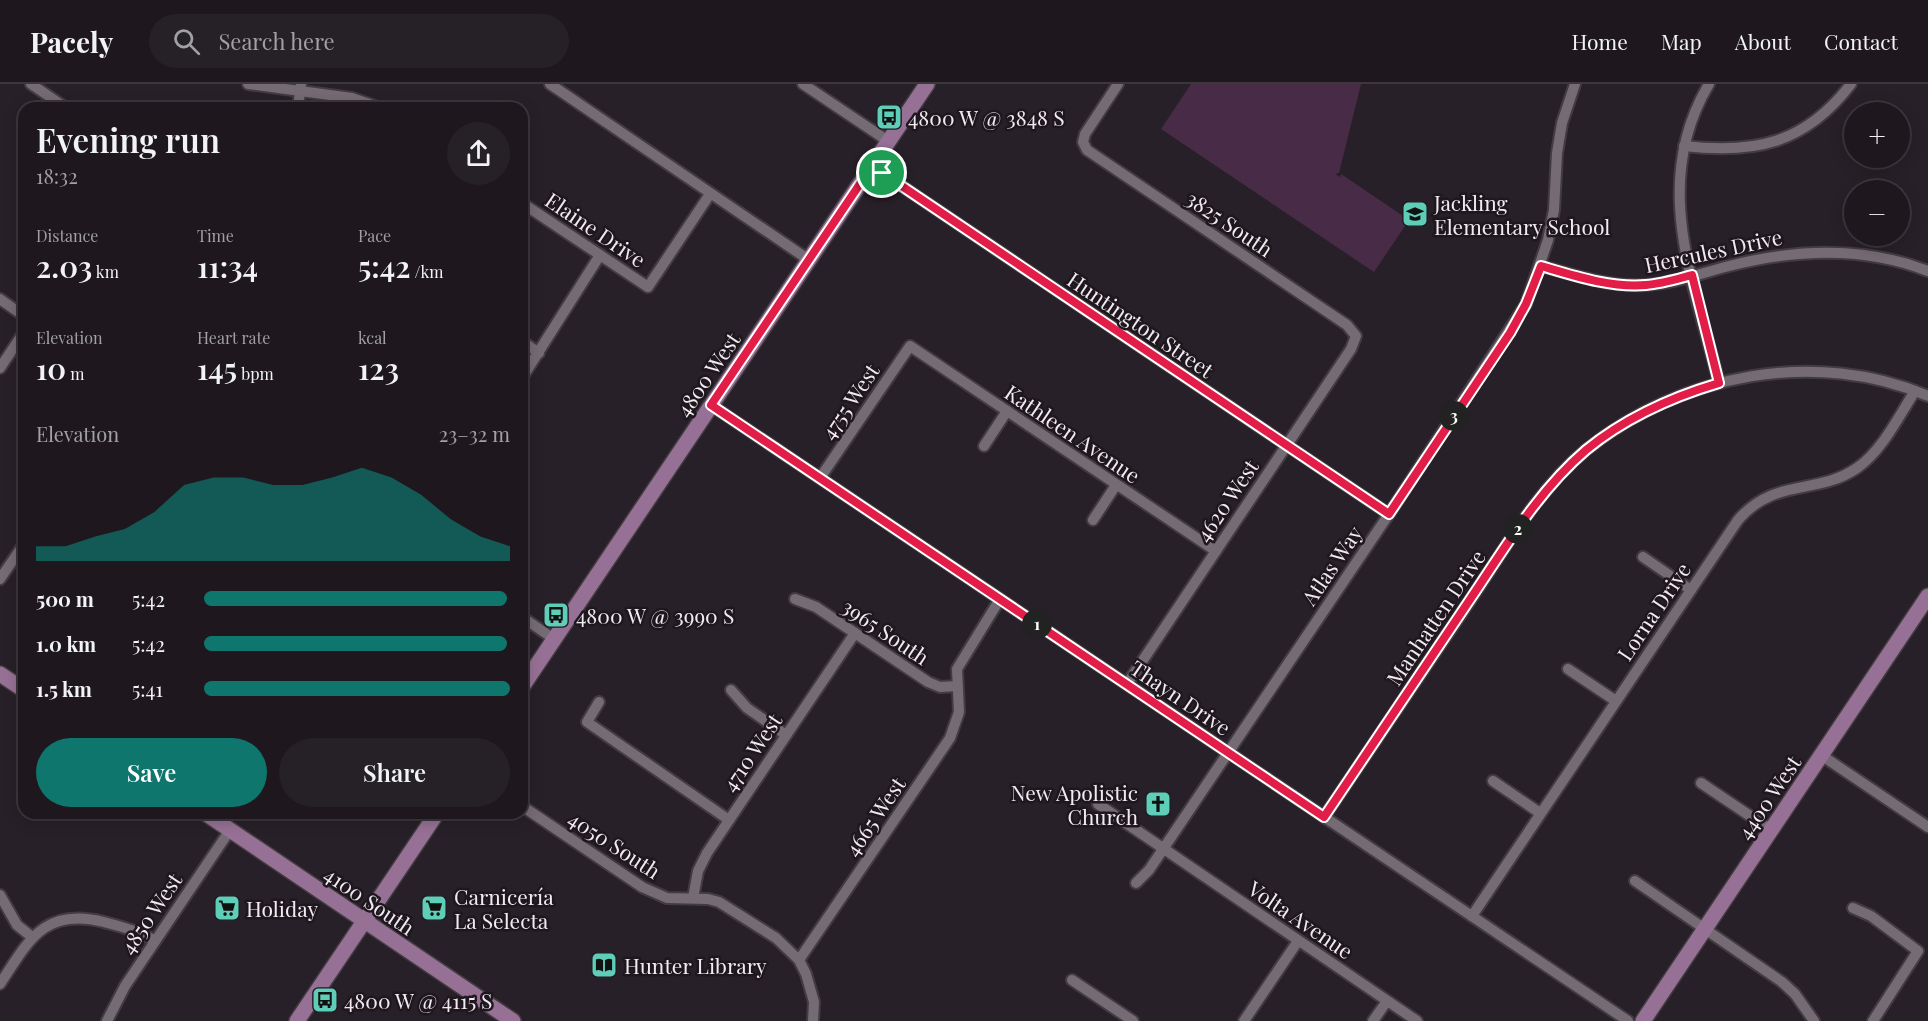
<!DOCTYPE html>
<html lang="en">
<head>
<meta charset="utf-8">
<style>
  :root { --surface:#1e181e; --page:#262127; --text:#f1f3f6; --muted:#a1a0a4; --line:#3c373c; --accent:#0f766e }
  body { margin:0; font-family:"Playfair Display",serif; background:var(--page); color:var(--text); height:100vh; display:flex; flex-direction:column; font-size:22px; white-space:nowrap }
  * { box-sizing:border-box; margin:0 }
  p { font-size:20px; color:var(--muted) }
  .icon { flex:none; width:33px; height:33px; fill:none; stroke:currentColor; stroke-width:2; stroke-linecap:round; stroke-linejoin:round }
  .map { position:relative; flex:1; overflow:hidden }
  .side { position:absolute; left:18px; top:18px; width:510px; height:717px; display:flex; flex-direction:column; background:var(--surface); border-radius:18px; box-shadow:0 3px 15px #0003,0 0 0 2px var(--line) }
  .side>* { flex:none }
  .fabs { position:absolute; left:1844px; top:18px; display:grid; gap:12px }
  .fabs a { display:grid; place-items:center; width:66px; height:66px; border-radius:50%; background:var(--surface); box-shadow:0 3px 15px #0003,0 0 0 2px var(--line); font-size:30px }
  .pin { position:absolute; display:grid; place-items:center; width:51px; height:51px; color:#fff; margin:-26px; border:3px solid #fff; border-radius:50%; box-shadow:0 2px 6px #0007 }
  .km { position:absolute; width:30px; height:30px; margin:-15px; border-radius:50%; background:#222; color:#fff; font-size:16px; line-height:30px; text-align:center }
  .round { display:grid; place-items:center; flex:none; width:63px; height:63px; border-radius:32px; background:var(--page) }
  .headline { display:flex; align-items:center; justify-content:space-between; height:102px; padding:0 18px }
  h1 { font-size:33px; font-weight:600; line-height:45px }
  .figures { display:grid; grid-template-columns:repeat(3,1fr); gap:9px; height:102px; padding:6px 18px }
  .figures div { display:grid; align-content:center }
  .figures b { font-size:30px; font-weight:600 }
  .figures small { font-size:16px; font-weight:400 }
  .figures p { font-size:16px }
  .chart { height:168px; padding:12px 18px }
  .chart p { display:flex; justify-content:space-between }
  .chart svg { width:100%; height:108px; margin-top:6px; fill:var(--accent); opacity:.7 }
  .action { display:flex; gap:12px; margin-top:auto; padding:12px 18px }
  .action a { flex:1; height:69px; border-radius:36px; background:var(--accent); color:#fff; font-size:24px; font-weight:600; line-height:69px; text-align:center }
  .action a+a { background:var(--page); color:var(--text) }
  ul { padding:0 18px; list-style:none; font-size:20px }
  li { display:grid; grid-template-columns:96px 72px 1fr; align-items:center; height:45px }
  li i { height:15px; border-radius:8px; background:var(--accent) }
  header { display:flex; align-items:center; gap:36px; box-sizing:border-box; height:84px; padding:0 30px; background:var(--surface); border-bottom:2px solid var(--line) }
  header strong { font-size:28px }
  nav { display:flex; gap:33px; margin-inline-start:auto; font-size:21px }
  .search { width:420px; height:54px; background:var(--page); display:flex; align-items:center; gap:15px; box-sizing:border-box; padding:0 21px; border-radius:33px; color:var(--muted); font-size:22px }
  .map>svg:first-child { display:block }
</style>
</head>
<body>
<header>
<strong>Pacely</strong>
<div class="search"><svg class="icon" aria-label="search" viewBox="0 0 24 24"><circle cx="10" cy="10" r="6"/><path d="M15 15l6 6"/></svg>Search here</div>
<nav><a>Home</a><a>Map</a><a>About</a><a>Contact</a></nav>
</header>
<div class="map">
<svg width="1928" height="937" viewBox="0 0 1928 937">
  <rect width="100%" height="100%" fill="#282028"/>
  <path fill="#482b46" d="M1191,0H1361L1339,89L1335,90L1340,93L1341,90L1409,136L1374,188L1161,45Z"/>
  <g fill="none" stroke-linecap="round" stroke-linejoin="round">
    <g stroke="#423c42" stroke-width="14">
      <g id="street">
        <path d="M31,0L66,24"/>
        <path d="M248,0L352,14L381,24"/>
        <path d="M550,0L809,176"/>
        <path d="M803,0L888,57"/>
        <path d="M1118,0L1085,50L1083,58L1087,66L1347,241L1356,252L1351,265L1127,600"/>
        <path d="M1709,0C1650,99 1694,197 1719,299"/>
        <path d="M298,24L301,0"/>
        <path d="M1684,62C1755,70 1805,60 1851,0"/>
        <path d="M872,82L1389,430"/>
        <path d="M522,119L648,203L710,110"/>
        <path d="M1541,182C1575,191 1609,203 1644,201C1672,200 1702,189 1729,182C1795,165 1864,162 1928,187"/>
        <path d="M0,215L24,232"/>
        <path d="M522,257L539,269"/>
        <path d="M0,284L24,248"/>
        <path d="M522,294L600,171"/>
        <path d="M711,321L1628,937"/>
        <path d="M984,362L1007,327"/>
        <path d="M820,394L910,262L1216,467"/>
        <path d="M1093,436L1116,401"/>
        <path d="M1643,473L1691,506"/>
        <path d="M0,495L24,460"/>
        <path d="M795,515L816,523L928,598L940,603L957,602"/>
        <path d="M522,533L554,555"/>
        <path d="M1568,585L1616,617"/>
        <path d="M731,606L747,624L786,651"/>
        <path d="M599,618L587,638L729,736"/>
        <path d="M1821,671L1928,743"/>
        <path d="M1493,697L1540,729"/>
        <path d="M1701,699L1771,746"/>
        <path d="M1097,713L1098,720L1417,937"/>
        <path d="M522,722L642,803L667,814L708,815L719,818L776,854L799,876L806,890L814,918L813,937"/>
        <path d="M1324,733C1373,660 1422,587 1471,515C1506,463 1538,405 1587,365C1681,290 1816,264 1928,312"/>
        <path d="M1635,797L1782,898L1795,910L1814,937"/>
        <path d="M1136,799L1149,786L1389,430L1526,220L1548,156L1554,126L1557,69L1562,39L1575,0"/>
        <path d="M0,811L17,841L32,853"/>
        <path d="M693,814L698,787L707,769L855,549"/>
        <path d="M1853,824L1871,832L1918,867L1873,937"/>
        <path d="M1472,832L1738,436C1775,393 1816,412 1857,384C1882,367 1899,332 1915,307"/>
        <path d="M799,876L950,654L959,628L957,585L1000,515"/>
        <path d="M1072,896L1133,937"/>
        <path d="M0,900C29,856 44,823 104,838C122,843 139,847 155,857"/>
        <path d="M107,937L125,902L230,746"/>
        <path d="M1244,937L1298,857"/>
        <path d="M1373,937L1387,917"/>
      </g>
    </g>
    <g stroke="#423c42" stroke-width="18">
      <g id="secondary">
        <path d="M0,590L24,606"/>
        <path d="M522,603L927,0"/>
        <path d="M205,729L513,937"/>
        <path d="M297,937L437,729"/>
        <path d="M1643,937L1928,512"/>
      </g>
    </g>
    <use href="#street" stroke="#756b74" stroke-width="10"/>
    <use href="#secondary" stroke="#977195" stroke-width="15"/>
  </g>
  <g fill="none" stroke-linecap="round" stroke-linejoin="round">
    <g stroke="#fff" stroke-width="12">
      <path id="route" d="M872,82L1389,430L1510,249L1526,220L1541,182C1575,192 1611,204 1646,201C1661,200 1677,195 1692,191L1719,299C1672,313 1625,334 1586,366C1537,408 1505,464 1469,517C1421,589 1373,661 1324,733L711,321Z"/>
    </g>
    <use href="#route" stroke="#e11d48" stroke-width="8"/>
  </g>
  <defs>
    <g id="bus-square" transform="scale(1.35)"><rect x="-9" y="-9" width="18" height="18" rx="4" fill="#5eceb8" stroke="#1f171e"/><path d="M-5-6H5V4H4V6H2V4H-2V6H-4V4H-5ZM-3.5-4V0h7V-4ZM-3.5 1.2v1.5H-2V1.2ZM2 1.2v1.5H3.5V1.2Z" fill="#111"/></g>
    <g id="school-square" transform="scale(1.35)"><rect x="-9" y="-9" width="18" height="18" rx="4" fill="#5eceb8" stroke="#1f171e"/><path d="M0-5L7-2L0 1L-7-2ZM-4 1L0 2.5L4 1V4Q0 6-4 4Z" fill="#111"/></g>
    <g id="church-square" transform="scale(1.35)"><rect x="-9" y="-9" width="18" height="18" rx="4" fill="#5eceb8" stroke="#1f171e"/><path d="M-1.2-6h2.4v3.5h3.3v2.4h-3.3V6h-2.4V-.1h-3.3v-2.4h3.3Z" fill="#111"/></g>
    <g id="supermarket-square" transform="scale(1.35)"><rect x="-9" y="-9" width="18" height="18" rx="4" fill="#5eceb8" stroke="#1f171e"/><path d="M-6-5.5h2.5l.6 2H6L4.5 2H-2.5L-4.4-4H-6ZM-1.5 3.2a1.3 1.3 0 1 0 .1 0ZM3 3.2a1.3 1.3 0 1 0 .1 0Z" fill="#111"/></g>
    <g id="library-square" transform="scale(1.35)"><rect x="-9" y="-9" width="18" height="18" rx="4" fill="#5eceb8" stroke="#1f171e"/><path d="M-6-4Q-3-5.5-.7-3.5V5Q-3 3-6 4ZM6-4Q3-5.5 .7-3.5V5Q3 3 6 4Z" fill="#111"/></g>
  </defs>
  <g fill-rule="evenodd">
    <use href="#bus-square" x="889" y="33"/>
    <use href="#school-square" x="1415" y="130"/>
    <use href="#bus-square" x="556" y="531"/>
    <use href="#church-square" x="1158" y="720"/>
    <use href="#supermarket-square" x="227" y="824"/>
    <use href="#supermarket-square" x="434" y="824"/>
    <use href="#library-square" x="604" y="881"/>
    <use href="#bus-square" x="325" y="916"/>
  </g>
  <g text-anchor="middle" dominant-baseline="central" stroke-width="5" stroke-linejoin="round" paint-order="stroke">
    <g font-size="21" fill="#f1ebf1" stroke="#1f171e" text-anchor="start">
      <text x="908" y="33">4800 W @ 3848 S</text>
      <text x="1434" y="118">Jackling<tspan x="1434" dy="24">Elementary School</tspan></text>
      <text x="576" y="531">4800 W @ 3990 S</text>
      <text x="1138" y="708" text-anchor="end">New Apolistic<tspan x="1138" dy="24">Church</tspan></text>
      <text x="454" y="812">Carnicería<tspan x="454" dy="24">La Selecta</tspan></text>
      <text x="246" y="824">Holiday</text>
      <text x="624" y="881">Hunter Library</text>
      <text x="344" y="916">4800 W @ 4115 S</text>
    </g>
    <g font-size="21" fill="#f1ebf1" stroke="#1f171e">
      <text transform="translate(1230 139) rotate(34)">3825 South</text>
      <text transform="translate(596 145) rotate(34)">Elaine Drive</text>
      <text transform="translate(1713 166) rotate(-12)">Hercules Drive</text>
      <text transform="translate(1141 240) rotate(34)">Huntington Street</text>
      <text transform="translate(707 290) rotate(-56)">4800 West</text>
      <text transform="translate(849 317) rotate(-56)">4755 West</text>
      <text transform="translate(1073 349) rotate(34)">Kathleen Avenue</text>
      <text transform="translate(1226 416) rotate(-56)">4620 West</text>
      <text transform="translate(1331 481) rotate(-56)">Atlas Way</text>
      <text transform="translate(1653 527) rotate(-56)">Lorna Drive</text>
      <text transform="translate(1435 533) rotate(-56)">Manhatten Drive</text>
      <text transform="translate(886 547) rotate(34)">3965 South</text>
      <text transform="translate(1181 613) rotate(34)">Thayn Drive</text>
      <text transform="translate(751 668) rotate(-56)">4710 West</text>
      <text transform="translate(1768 713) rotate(-56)">4400 West</text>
      <text transform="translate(874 732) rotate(-56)">4665 West</text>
      <text transform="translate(615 760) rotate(33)">4050 South</text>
      <text transform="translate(370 816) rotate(34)">4100 South</text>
      <text transform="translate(150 829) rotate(-56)">4850 West</text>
      <text transform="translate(1301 835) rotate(34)">Volta Avenue</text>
    </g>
  </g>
</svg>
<div class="fabs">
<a>+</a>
<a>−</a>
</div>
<div class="pin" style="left:882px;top:89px;background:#1e9e55"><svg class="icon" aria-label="arrive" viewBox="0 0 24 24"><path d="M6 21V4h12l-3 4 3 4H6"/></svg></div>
<b class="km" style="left:1037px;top:540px">1</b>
<b class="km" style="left:1518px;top:445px">2</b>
<b class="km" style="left:1454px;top:332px">3</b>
<section class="side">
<div class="headline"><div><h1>Evening run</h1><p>18:32</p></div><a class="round"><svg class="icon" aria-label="share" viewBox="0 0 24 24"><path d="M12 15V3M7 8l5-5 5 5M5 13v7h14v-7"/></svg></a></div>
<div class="figures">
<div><p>Distance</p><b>2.03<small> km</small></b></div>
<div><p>Time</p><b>11:34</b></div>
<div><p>Pace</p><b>5:42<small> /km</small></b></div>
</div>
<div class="figures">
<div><p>Elevation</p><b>10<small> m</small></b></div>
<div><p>Heart rate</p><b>145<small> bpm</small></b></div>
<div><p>kcal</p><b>123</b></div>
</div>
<div class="chart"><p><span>Elevation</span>23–32 m</p>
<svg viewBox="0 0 160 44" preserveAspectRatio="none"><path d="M0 44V38L10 38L20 34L30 31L40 24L50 13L60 10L70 10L80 13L90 13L100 10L110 6L120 10L130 17L140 27L150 34L160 38V44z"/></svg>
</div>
<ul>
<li><b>500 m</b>5:42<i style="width:99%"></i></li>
<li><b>1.0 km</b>5:42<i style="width:99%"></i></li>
<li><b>1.5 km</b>5:41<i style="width:100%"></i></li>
</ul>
<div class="action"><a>Save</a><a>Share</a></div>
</section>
</div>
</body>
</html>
